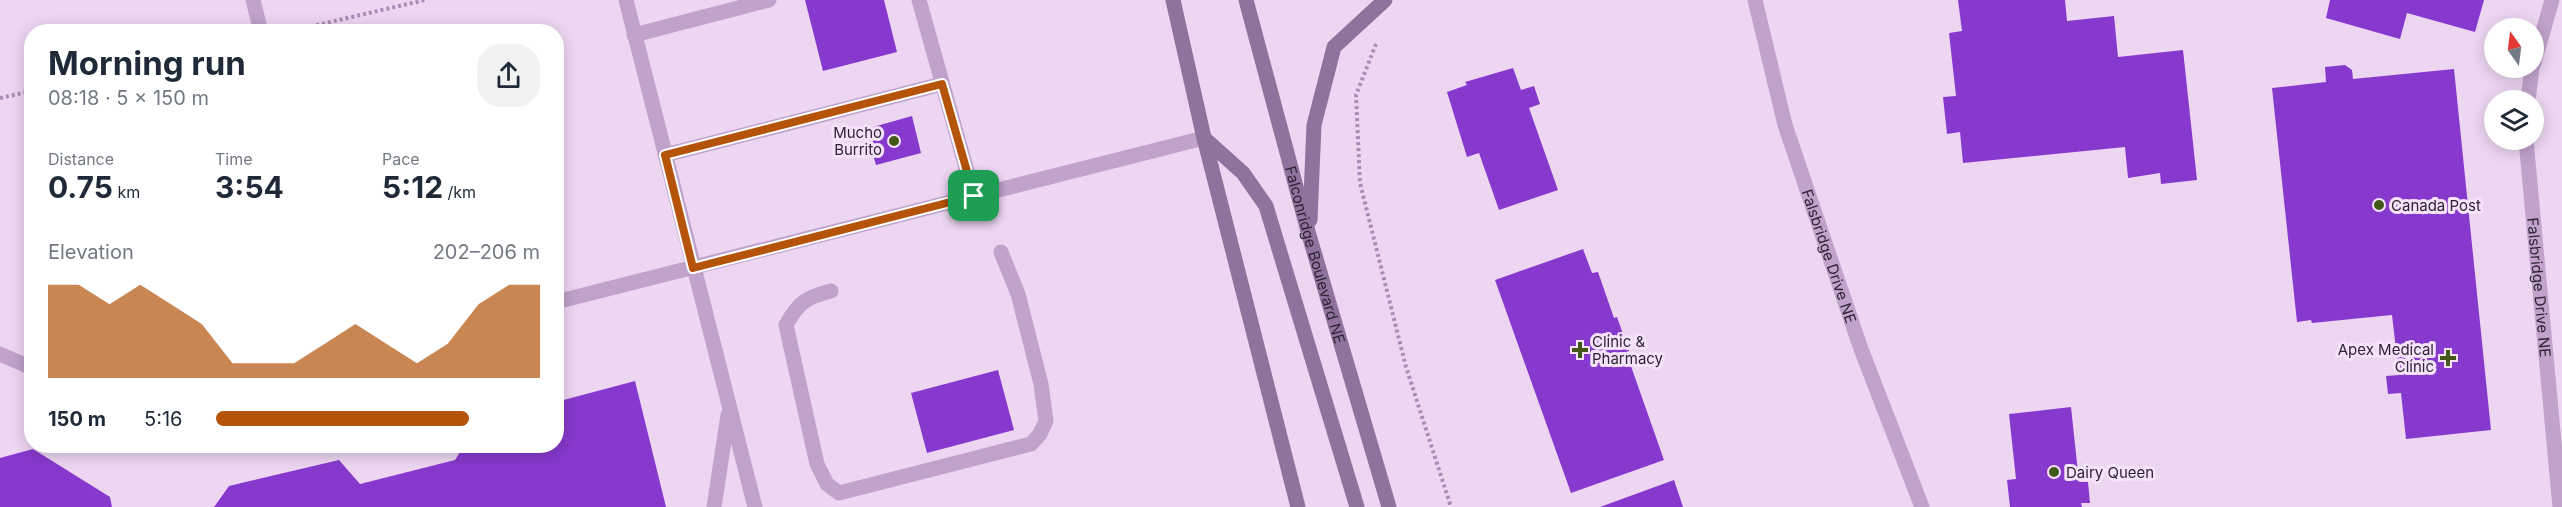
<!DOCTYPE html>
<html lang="en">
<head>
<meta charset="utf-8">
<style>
  :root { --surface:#fff; --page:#f2f2f3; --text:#1f2937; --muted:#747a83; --accent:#b45309 }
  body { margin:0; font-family:Inter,sans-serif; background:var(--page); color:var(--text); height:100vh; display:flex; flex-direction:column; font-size:22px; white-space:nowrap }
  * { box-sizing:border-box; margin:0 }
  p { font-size:20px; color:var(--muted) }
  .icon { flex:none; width:33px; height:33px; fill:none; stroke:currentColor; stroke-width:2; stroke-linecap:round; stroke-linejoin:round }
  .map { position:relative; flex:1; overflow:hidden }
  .side { position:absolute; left:24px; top:24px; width:540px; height:429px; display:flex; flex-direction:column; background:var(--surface); border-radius:24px; box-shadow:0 3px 15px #0003 }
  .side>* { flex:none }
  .needle { width:39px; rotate:346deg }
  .fabs { position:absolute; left:2484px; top:18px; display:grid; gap:12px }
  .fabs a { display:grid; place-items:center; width:60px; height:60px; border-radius:50%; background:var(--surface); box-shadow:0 3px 15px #0003; font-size:30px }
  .pin { position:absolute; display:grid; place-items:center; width:51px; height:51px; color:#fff; margin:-26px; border-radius:12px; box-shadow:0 3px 9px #0006 }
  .round { display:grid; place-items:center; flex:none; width:63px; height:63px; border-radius:24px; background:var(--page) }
  .head { display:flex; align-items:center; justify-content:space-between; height:102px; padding:0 24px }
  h1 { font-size:33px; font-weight:700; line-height:45px }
  .metrics { display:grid; grid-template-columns:repeat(3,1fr); gap:9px; height:102px; padding:6px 24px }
  .metrics div { display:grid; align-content:center }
  .metrics b { font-size:30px; font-weight:700 }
  .metrics small { font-size:16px; font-weight:400 }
  .metrics p { font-size:16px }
  .chart { height:168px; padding:12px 24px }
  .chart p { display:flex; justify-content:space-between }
  .chart svg { width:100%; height:108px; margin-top:6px; fill:var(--accent); opacity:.7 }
  ul { padding:0 24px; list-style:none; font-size:20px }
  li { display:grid; grid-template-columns:96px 72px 1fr; align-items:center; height:45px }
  li i { height:15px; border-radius:8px; background:var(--accent) }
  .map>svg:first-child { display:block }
</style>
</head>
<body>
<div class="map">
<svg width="2562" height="507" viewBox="0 0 2562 507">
  <rect width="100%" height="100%" fill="#edd6f2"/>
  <g fill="#8739cd">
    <path d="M805,0H884L897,52L823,71Z"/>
    <path d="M1958,0H2065L2067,21L2114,16L2118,57L2183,50L2197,180L2161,184L2160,173L2128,178L2125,147L1963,163L1960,132L1947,134L1943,97L1956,96L1949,33L1962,31Z"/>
    <path d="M2330,0H2484L2475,32L2407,13L2400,39L2326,18Z"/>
    <path d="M2345,65L2352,70L2353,79L2454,69L2491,430L2406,439L2401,393L2388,394L2386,376L2399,375L2392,315L2312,323L2311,320L2297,322L2272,88L2326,82L2325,67Z"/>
    <path d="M1513,68L1521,90L1534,86L1540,104L1529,108L1558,190L1499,210L1479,153L1467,157L1447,92L1467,85L1465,82Z"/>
    <path d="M912,116L921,153L876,165L866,129Z"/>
    <path d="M1583,249L1592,273L1598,272L1614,318L1617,317L1629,351L1626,352L1664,460L1571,493L1495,280Z"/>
    <path d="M998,370L1014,430L927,453L911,393Z"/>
    <path d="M635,381L666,507H214L229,486L339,460L360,484L455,460L464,446H556V402Z"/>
    <path d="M2071,407L2079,482H2088L2090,503H2081L2082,507H2010L2007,480L2016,479L2009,414Z"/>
    <path d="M33,449L110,497L112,507H0V458Z"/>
    <path d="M1674,480L1683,507H1600Z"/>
  </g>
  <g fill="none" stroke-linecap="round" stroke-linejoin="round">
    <g stroke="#aa8cb6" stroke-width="4" stroke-dasharray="3 3" stroke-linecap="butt">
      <path d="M287,32L425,0"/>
      <path d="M1376,44L1356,95L1360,183L1406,367L1451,507"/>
      <path d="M0,98L32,91"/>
    </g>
    <g stroke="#c0a2ca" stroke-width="15">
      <path d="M253,0L261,32"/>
      <path d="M626,0L755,507"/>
      <path d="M919,0L974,196"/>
      <path d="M634,35L769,0"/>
      <path d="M665,155L942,84"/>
      <path d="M831,291C806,297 798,303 786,325L817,464L827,484L839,493L1031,444L1040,434L1046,421L1041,384L1018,294L1001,252"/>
      <path d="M556,302L1204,138"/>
      <path d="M0,354L32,368"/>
      <path d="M714,507L728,415"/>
    </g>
    <g stroke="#c0a2ca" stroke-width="15">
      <path id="s1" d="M1755,0L1785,125L1861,349L1922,507"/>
      <path d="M2534,63L2552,0"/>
      <path d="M2528,100L2532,68"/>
      <path id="s2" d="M2526,140L2560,507"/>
    </g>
    <g stroke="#8f739e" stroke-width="15">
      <path d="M1173,0L1204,138L1298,507"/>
      <path id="s3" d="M1246,0L1309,235L1389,507"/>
      <path d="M1204,138L1243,173L1266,206L1357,507"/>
      <path d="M1310,220L1314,125L1334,47L1385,0"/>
    </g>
  </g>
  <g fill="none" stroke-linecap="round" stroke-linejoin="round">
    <g stroke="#fff" stroke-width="12">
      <path id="route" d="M942,84L974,196L693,268L665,155Z"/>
    </g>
    <use href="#route" stroke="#b45309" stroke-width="8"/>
  </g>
  <g fill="#425818" stroke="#f6e2fa" stroke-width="2">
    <circle cx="894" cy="141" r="6"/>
    <circle cx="2379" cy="205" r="6"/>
    <path d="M1577 341h6v6h6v6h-6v6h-6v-6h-6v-6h6z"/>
    <path d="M2445 349h6v6h6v6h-6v6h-6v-6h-6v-6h6z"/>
    <circle cx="2054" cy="472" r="6"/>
  </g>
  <g text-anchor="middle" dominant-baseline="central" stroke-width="6" stroke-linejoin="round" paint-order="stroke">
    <g font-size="15" fill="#2e2534" stroke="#f6e2fa" text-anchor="start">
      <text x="882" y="132" text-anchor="end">Mucho<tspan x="882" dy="17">Burrito</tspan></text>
      <text x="2391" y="205">Canada Post</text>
      <text x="1592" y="341">Clinic &amp;<tspan x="1592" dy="17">Pharmacy</tspan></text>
      <text x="2434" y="349" text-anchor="end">Apex Medical<tspan x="2434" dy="17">Clinic</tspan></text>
      <text x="2066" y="472">Dairy Queen</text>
    </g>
    <g font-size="15" fill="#2e2534" stroke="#f6e2fa">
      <text stroke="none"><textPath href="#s3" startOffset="264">Falconridge Boulevard NE</textPath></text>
      <text stroke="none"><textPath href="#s1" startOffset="267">Falsbridge Drive NE</textPath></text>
      <text stroke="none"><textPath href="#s2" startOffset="148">Falsbridge Drive NE</textPath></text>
    </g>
  </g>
</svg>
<div class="fabs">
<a><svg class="needle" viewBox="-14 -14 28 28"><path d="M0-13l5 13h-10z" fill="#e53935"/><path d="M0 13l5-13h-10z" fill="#747a83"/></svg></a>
<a><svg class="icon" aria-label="layers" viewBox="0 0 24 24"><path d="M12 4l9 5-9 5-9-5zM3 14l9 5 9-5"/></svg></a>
</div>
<div class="pin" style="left:974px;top:196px;background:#1e9e55"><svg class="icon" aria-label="arrive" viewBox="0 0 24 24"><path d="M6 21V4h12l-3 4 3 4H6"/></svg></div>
<section class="side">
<div class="head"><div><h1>Morning run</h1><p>08:18 · 5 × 150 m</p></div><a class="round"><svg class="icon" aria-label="share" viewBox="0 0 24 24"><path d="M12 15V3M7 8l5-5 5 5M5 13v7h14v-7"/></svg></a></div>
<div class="metrics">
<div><p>Distance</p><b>0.75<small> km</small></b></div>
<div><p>Time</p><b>3:54</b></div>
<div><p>Pace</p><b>5:12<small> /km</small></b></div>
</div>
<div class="chart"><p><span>Elevation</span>202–206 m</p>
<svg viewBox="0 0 160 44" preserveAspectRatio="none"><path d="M0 44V6L10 6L20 14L30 6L40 14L50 22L60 38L70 38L80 38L90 30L100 22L110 30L120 38L130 30L140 14L150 6L160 6V44z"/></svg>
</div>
<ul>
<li><b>150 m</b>5:16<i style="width:78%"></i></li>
</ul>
</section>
</div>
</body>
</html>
